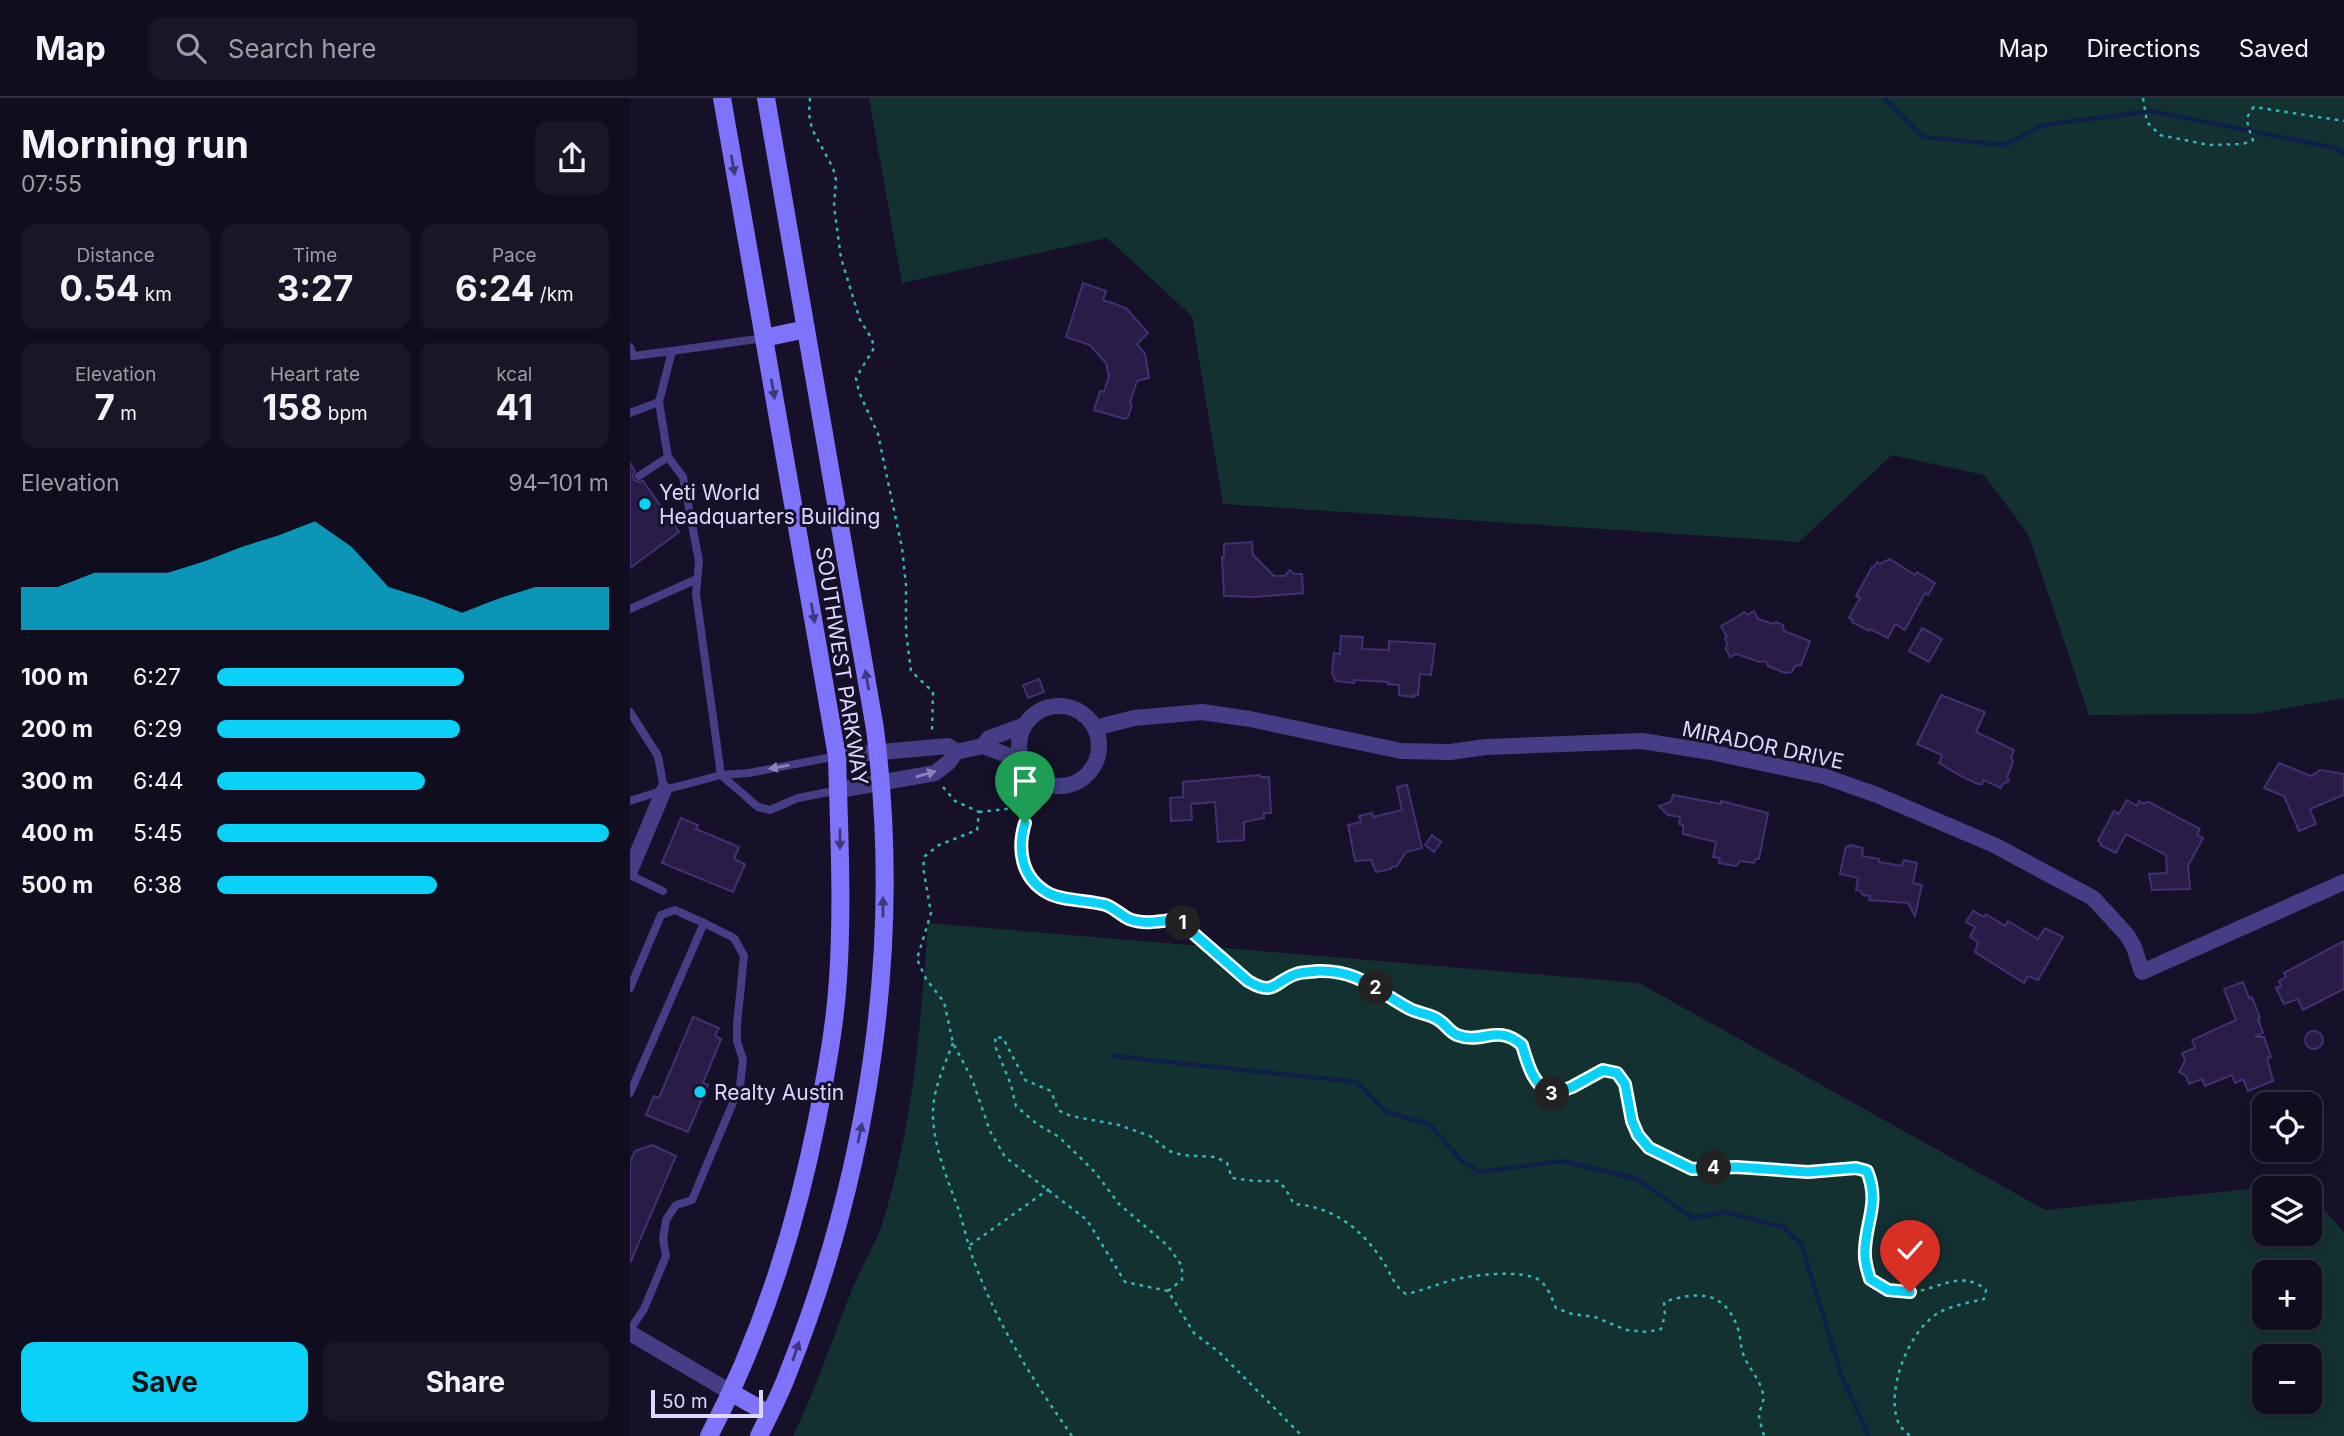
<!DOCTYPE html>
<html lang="en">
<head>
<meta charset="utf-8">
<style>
  :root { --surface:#100d1e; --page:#191627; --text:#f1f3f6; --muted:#9c9ca4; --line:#302d3c; --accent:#0ad1f8 }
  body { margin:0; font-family:Inter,sans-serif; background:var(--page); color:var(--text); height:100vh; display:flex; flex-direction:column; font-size:26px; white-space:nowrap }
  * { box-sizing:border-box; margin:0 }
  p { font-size:23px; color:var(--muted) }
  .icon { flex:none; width:38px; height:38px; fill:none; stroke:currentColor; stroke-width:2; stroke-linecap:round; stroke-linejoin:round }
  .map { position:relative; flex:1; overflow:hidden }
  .side { display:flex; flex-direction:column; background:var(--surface); width:630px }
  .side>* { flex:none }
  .controls { position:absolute; left:1622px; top:994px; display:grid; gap:14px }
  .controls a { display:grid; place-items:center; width:70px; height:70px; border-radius:14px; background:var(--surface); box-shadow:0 4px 10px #0003,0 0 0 2px var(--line); font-size:35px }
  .scale { position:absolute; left:21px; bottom:18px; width:112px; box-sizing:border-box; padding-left:7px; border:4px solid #dfd8fe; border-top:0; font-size:19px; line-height:24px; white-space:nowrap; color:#dfd8fe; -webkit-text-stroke:5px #161128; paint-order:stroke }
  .pin { position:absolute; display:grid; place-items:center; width:60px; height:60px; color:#fff; margin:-72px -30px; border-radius:50% 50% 50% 0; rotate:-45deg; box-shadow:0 0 7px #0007 }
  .pin .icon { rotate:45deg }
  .km { position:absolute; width:35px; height:35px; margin:-18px; border-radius:50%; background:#222; color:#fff; font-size:19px; line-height:35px; text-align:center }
  .round { display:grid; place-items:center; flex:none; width:74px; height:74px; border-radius:14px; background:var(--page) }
  .overview { display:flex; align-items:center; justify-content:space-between; height:119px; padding:0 21px }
  h1 { font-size:38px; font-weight:700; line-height:52px }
  .figures { display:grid; grid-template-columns:repeat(3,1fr); gap:10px; height:119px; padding:7px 21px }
  .figures div { display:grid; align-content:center; border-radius:14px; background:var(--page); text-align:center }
  .figures b { font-size:35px; font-weight:700 }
  .figures small { font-size:19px; font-weight:400 }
  .figures p { font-size:19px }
  .chart { height:196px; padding:14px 21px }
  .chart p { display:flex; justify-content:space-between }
  .chart svg { width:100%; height:126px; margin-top:7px; fill:var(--accent); opacity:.7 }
  .cta { display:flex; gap:14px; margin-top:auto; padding:14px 21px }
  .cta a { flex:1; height:80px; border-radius:14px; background:var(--accent); color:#111; font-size:28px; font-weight:700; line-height:80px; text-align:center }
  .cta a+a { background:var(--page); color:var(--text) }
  ul { padding:0 21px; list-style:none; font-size:23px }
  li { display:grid; grid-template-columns:112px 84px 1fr; align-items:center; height:52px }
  li i { height:18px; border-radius:9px; background:var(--accent) }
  header { display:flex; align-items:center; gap:42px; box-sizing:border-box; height:98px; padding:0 35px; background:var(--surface); border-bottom:2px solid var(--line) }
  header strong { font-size:33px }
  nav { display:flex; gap:38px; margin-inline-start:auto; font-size:24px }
  .search { width:490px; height:63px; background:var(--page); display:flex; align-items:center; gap:18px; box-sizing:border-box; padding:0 24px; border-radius:14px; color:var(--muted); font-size:26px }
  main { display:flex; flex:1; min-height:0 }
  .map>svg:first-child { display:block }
</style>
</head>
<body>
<header>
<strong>Map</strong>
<div class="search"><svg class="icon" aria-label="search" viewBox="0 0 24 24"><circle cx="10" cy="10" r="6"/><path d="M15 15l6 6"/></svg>Search here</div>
<nav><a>Map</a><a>Directions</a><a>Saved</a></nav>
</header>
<main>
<section class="side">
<div class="overview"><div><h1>Morning run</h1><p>07:55</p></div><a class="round"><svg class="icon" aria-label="share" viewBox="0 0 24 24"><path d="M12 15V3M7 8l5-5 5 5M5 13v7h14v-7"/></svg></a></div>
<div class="figures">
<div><p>Distance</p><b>0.54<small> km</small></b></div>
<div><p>Time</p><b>3:27</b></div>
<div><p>Pace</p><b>6:24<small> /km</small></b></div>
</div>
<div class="figures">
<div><p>Elevation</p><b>7<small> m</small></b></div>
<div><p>Heart rate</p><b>158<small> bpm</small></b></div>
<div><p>kcal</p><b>41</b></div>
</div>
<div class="chart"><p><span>Elevation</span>94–101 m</p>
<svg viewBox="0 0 160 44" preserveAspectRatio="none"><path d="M0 44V29L10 29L20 24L30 24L40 24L50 20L60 15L70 11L80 6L90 15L100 29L110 33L120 38L130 33L140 29L150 29L160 29V44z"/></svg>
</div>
<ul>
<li><b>100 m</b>6:27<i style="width:63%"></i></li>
<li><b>200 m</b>6:29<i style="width:62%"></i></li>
<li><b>300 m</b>6:44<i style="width:53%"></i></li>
<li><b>400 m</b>5:45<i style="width:100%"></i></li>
<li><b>500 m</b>6:38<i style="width:56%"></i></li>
</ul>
<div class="cta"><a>Save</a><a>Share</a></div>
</section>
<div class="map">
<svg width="1714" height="1338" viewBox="0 0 1714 1338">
  <rect width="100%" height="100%" fill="#161128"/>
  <g fill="#143132" fill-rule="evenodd">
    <path d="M239,0H1714V600L1624,616L1459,617L1398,436L1354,377L1262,357L1169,444L593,406L562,218L477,140L272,185Z"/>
    <path d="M298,825L1009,885L1415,1112L1671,1086L1674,1090H1634V1136H1680V1096L1714,1134V1338H163C186,1291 202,1242 221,1194C230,1171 244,1150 252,1126C283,1030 291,926 298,825ZM1634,1174H1680V1220H1634ZM1634,1258H1680V1304H1634Z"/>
  </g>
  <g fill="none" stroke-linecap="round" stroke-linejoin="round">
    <g stroke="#0e2049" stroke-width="4.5">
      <path d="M1254,0L1293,39L1375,47L1413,27L1521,13L1705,50L1714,56"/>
      <path d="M483,958L727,984L756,1014L799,1026L832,1063L849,1074L933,1063L1007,1081L1063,1120L1096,1114L1153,1129L1171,1145L1212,1279L1239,1338"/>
    </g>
  </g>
  <g fill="#291d48" stroke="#423073" stroke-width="2">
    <path d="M453,185L476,193L473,202L496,210L518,235L507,246L515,256L519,280L507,283L500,304L502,307L498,319L495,321L464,312L470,293L474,294L479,278L476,265L460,247L436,239Z"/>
    <path d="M0,365L5,373L3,378L4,382L9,384L13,383L49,434L0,470Z"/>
    <path d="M622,444L623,457L644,478H655L660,472L664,476H672L673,495L625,499L594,498L592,459H594V446Z"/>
    <path d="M1260,461L1285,477L1287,474L1305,485L1298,497L1295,495L1275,532L1265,526L1258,540L1240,531L1239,533L1222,524L1223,522L1219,520L1230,500L1226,498L1242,469L1243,470L1247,464L1250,466Z"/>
    <path d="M1124,513L1128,521L1144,526L1146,524L1153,527L1154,533L1180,543L1171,567L1165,568L1162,574L1155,575L1138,568L1136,563L1130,564L1106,556L1100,559L1096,551L1097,546L1095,540L1097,539L1091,528L1115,514L1117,517Z"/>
    <path d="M1292,530L1312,541L1299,564L1279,553Z"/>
    <path d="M711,538L733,539L732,551L759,552V543L805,546L801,577L790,576L788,597H784V599L769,597V587L758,586V584L724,582V585L706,583L702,575L704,555L710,556Z"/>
    <path d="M409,581L414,594L398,600L393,587Z"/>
    <path d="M1311,597L1355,614L1346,634L1384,652L1381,659L1383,664L1377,679L1379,683L1373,686L1371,690L1354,682L1352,686H1348L1331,678L1309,665L1312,657L1287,646Z"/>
    <path d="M1649,665L1681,678L1690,672L1714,676V697L1680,711L1686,726L1669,733L1654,698L1634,690Z"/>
    <path d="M630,677V679H639L641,715H634V720L614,724V742L588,744L585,704L561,706L562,722L541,723L540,700L553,699V684Z"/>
    <path d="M777,687L792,750L776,754L767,768L761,769V771L746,774L741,762L725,763L718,727L731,724L729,718L742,715L743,719L772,712L767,689Z"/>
    <path d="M1043,697L1091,706V703L1138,715L1129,761H1125L1124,765L1110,763L1106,768L1089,765L1090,760L1083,759L1086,744L1053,736V727L1049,726L1050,719L1038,717L1029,708L1041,704Z"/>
    <path d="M1497,702L1507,708L1509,703L1514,706L1516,704H1519L1570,731L1567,737L1573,740L1558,768L1560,791L1522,792L1519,776L1537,775L1536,757L1496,736L1486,755L1470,747L1471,745L1468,743L1484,713L1489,716Z"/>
    <path d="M51,720L68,727L66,731L109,749L104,761L115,766L103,794L32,765Z"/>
    <path d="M802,737L811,744L804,754L795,747Z"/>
    <path d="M1220,747L1233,750L1232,758L1249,761V764L1272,768L1274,762L1287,765L1283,785L1292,787L1285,818L1278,805L1239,802L1240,798L1233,797L1231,793L1226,792L1228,780L1210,776L1216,748L1219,749Z"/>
    <path d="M1343,813L1354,819L1356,816L1375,828L1378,823L1408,841L1415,830L1433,839L1408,882L1398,878L1394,885L1345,854L1348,844L1340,839L1345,829L1336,824Z"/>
    <path d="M1714,843V891L1673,912L1668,901L1654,906L1646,890L1651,888L1649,883L1656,879L1654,875Z"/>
    <path d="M1613,884L1619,900L1622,899L1630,920L1628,921L1633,935L1625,939H1634L1641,959L1637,960L1643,983L1618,993L1613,981L1605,985L1602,977L1575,988L1572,981L1559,986L1556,978L1549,974L1555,963L1552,955L1565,950L1562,942L1606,922L1594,891Z"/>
    <path d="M63,919L89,930L85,938L91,941L73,985L78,987L58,1034L16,1017L24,998L29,1000Z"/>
    <circle cx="1684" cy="942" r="9"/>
    <path d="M22,1047L46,1058L0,1165V1064L5,1053Z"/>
  </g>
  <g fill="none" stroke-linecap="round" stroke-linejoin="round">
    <g stroke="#34b6b7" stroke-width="2.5" stroke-dasharray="3.5 5" stroke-linecap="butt">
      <path d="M180,0L179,16L182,31L203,70L206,82L204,108L211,160L230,222L242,241L244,250L226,280L229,294L248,336L272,450L276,487V534L281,573L303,594L302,634"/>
      <path d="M1513,0L1517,24L1530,37L1579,47L1613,46L1623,42C1618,28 1613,20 1624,9L1714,23"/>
      <path d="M313,689L325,703L349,714L347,732L309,747L295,758L293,769L301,815L287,861L296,881L314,904L323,945L342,981L360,1033L375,1059L457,1122L495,1184L538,1193L564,1235L590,1255L672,1338"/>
      <path d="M349,714L385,710L393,715C397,734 383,757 397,776C422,809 447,794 478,808C491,813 498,821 511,824C523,826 537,818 548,822C557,825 561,834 567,840C579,850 617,885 629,889C644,895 655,879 668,876C680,872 698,872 710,874C739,879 759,902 785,913C793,916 803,917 810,922C816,926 819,933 825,936C842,944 860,932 877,937C903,944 892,983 923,996L942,989L973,972L987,975L995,986L1002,1023L1008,1037L1019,1050L1062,1071L1106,1069L1178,1074L1226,1070L1237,1073C1250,1104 1236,1122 1234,1152C1234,1162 1237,1171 1240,1181C1253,1189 1265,1195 1282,1194C1309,1191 1332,1171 1356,1192L1354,1201C1341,1204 1325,1207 1312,1213C1280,1228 1254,1293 1269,1326C1271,1330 1276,1334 1280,1338"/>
      <path d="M323,945C315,966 304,989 303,1012C302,1045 317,1080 328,1110C334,1128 338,1148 345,1166C368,1228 405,1285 442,1338"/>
      <path d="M340,1147L419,1091"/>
      <path d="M538,1193L552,1182V1168L538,1148L489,1106L465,1074L429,1039L407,1026L386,1008L381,987L366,950L365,939L373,940L395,982L421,993L428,1012L441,1018L489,1027L520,1038L539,1053L552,1057L586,1059L597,1065L602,1080L625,1083H648L655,1090L664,1106C704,1109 732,1131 754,1165C761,1176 764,1188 776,1196C792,1193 807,1186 823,1182C841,1177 893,1171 909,1182C918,1188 922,1201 926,1210L942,1216L965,1219L996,1232L1017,1234L1031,1231L1035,1217L1034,1204C1067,1193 1095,1192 1108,1231C1111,1240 1110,1249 1114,1258C1119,1271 1130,1281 1133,1296C1135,1304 1130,1309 1129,1317C1129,1323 1133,1332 1134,1338"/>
    </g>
    <g stroke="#453d85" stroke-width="8">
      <path d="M0,249L3,258L42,253"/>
      <path d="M0,315L29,304"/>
      <path d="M38,359L29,304L42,253L134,240"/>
      <path d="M9,378L38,359L53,379L69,463L66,496L91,677L128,709L140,712L168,700L209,692"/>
      <path d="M0,511L67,481"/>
      <path d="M0,614L28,658L34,692L91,677L119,675L207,658"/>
      <path d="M0,703L34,692"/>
      <path d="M0,777L33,793"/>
      <path d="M0,890L31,817L45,812L74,825L0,995"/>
      <path d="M0,1232L14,1211L36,1158L33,1141L36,1122L46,1107L62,1102L110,988L113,962L107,943V926L114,858L104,840L74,825"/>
    </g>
    <g stroke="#453d85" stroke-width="16">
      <circle cx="429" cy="648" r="40"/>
      <path d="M465,630L504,620L572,614L620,621L771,653L820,654L856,649L1012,643L1081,654L1193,678L1247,697L1364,747L1463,800L1497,837L1504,849L1512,874L1714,784"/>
      <path d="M353,648L359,640L393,628"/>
      <path d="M207,658L318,648L326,654"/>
      <path d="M209,692L305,675L319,664L326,654L353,648L390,662"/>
      <path d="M0,773L34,692"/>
      <path d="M0,1235L102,1295"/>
    </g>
    <g stroke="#7f72fb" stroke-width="18">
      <path d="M134,240L176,231"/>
      <path d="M102,1295L139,1316"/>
      <path d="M79,1338C131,1239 165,1132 187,1022C196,975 205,929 208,881C213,806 209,732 207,658L92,0"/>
      <path d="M129,1338C139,1317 150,1297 158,1275C239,1072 273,848 245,631L136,0"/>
    </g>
  </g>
  <defs><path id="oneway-solid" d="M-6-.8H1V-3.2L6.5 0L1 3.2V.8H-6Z" transform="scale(1.75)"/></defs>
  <g fill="#40387c">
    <use href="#oneway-solid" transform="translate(103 67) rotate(80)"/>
    <use href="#oneway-solid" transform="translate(143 291) rotate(80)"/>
    <use href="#oneway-solid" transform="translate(183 515) rotate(80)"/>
    <use href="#oneway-solid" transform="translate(237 582) rotate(-100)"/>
    <use href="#oneway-solid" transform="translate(210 741) rotate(90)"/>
    <use href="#oneway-solid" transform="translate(253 809) rotate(-90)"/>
    <use href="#oneway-solid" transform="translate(230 1035) rotate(-78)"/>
    <use href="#oneway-solid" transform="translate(166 1253) rotate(-71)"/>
  </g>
  <g fill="#8a83bb">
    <use href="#oneway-solid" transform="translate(149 669) rotate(170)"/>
    <use href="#oneway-solid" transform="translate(296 676) rotate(-16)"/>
  </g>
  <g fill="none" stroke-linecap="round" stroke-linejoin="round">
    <g stroke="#fff" stroke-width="14">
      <path id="route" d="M395,725C387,751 391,780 418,795C432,803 459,802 476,807C484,810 491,817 499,821C514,827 532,823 547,821L618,883C645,899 643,884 666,876C672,874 681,874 688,873C730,872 746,893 780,911C790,916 802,916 810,923C816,927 820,934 827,937C852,947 867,925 892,947C898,967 903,988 923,996L942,989L973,972L987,975L995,986L1002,1023L1008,1037L1019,1050L1062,1071L1106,1069L1178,1074L1226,1070L1237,1073C1250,1105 1236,1122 1235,1152C1234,1162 1237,1171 1240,1181L1258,1192L1280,1194"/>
    </g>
    <use href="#route" stroke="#0ad1f8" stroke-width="9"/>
  </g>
  <g fill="#0ad1f8" stroke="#161128" stroke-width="2.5">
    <circle cx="15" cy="406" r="7"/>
    <circle cx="70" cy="994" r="7"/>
  </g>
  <g text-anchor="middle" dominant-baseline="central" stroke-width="6" stroke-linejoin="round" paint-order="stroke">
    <g font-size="21" fill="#dfd8fe" stroke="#161128" text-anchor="start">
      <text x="29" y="394">Yeti World<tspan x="29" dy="24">Headquarters Building</tspan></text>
      <text x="84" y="994">Realty Austin</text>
    </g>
    <g font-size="21" fill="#dfd8fe" stroke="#161128">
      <text transform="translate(212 568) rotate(81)">SOUTHWEST PARKWAY</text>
      <text transform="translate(1133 647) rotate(12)">MIRADOR DRIVE</text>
    </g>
  </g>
</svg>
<div class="controls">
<a><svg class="icon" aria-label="locate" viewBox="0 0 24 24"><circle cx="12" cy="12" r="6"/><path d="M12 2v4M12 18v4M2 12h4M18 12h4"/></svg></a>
<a><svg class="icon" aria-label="layers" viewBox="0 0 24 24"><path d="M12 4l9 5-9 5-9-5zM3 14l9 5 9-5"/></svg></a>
<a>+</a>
<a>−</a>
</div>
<div class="scale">50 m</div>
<div class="pin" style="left:395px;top:725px;background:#1e9e55"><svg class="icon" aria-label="arrive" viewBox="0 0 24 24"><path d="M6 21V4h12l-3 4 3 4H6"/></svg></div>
<div class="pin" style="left:1280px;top:1194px;background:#d93025"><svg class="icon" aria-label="check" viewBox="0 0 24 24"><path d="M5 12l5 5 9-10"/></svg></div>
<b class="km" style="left:553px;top:825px">1</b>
<b class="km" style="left:746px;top:890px">2</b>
<b class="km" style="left:922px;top:996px">3</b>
<b class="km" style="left:1084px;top:1070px">4</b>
</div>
</main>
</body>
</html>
